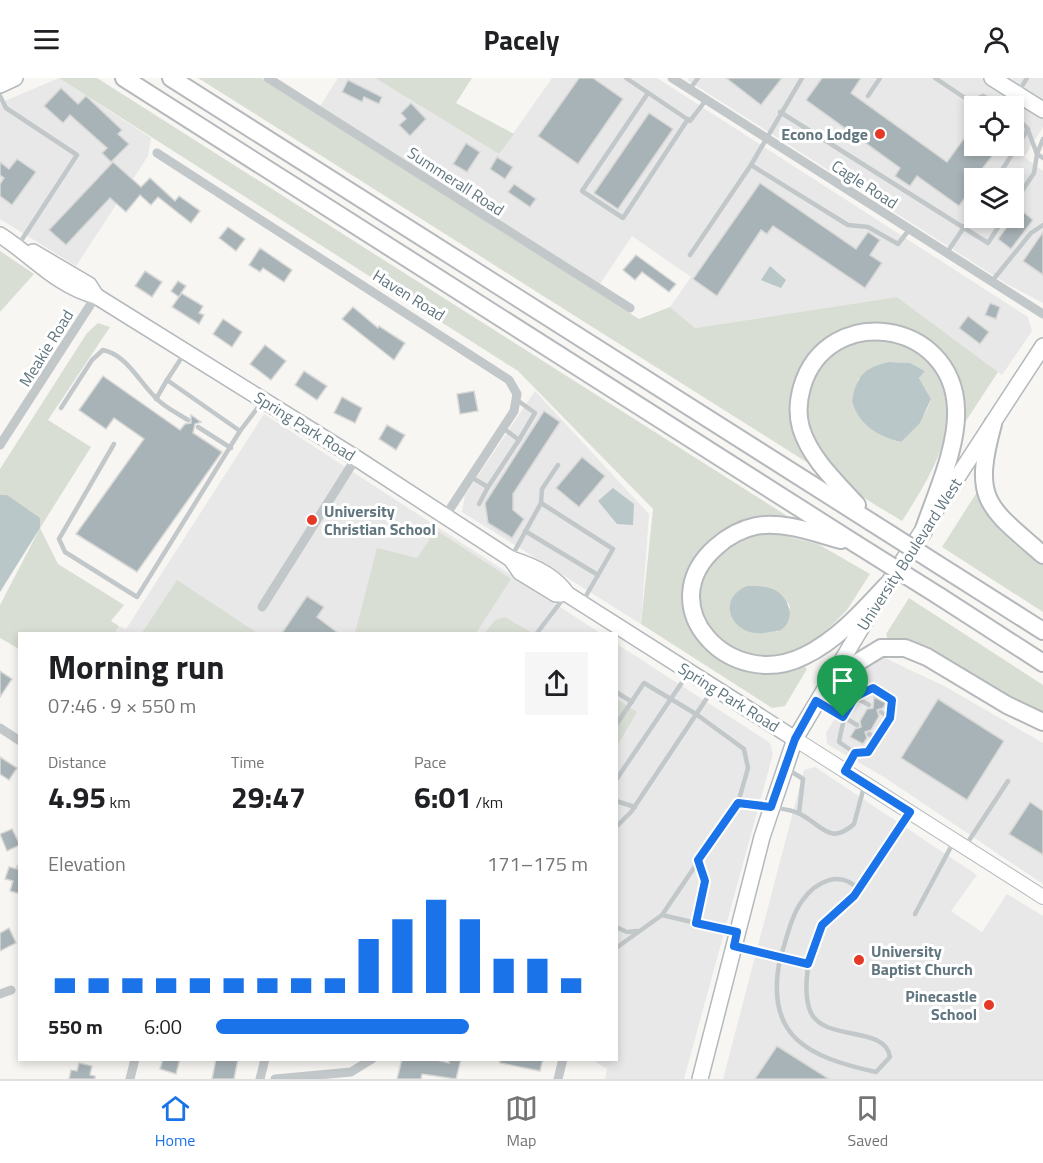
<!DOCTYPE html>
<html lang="en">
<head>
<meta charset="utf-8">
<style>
  :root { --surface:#fff; --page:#f6f6f6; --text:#202124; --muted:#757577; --line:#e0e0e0; --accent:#1a73e8 }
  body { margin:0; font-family:"Titillium Web",sans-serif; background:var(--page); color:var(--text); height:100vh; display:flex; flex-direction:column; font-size:22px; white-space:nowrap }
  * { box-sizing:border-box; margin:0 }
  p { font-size:20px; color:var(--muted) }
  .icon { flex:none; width:33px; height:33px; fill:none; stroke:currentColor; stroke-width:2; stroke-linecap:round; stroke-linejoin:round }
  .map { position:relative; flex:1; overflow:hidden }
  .drawer { position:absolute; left:18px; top:554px; width:600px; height:429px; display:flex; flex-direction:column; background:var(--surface); border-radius:0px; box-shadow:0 3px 9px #0003 }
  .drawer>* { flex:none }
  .fabs { position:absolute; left:964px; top:18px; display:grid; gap:12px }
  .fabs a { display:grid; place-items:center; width:60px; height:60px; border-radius:0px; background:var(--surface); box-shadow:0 3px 9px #0003; font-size:30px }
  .pin { position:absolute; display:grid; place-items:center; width:51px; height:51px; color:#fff; margin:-62px -26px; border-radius:50% 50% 50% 0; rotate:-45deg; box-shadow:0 0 6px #0007 }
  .pin .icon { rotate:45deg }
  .round { display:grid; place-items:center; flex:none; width:63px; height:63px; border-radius:0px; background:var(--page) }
  .headline { display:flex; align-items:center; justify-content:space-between; height:102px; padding:0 30px }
  h1 { font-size:33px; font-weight:700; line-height:45px }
  .stats { display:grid; grid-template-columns:repeat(3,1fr); gap:9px; height:102px; padding:6px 30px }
  .stats div { display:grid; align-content:center }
  .stats b { font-size:30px; font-weight:700 }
  .stats small { font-size:16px; font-weight:400 }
  .stats p { font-size:16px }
  .chart { height:168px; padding:12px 30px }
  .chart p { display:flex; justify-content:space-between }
  .chart svg { width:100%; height:108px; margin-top:6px; stroke:var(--accent); stroke-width:6 }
  ul { padding:0 30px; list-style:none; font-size:20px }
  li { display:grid; grid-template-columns:96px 72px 1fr; align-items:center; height:45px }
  li i { height:15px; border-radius:8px; background:var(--accent) }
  header { display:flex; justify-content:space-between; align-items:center; height:78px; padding:0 30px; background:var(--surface); font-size:27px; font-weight:700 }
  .menu { display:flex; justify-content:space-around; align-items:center; height:84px; border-top:2px solid var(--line); background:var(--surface); font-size:16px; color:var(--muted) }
  .menu a { display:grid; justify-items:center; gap:3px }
  .menu .active { color:var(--accent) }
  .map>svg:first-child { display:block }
</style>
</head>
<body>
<header><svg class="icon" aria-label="menu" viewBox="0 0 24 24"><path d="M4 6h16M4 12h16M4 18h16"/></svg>Pacely<svg class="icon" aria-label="person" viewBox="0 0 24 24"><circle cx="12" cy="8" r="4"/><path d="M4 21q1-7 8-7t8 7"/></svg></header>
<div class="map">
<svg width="1043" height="1001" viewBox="0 0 1043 1001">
  <rect width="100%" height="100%" fill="#f7f6f3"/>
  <g fill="#e7e8e7" fill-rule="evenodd">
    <path d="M59,0L151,60L148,78L76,188L0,141V25Z"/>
    <path d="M338,0H375L499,76L552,0H657L1028,239L1032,253L1002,297L897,219L695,250L670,229L691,199L632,158L600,206L320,28Z"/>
    <path d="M689,0H981L1043,39V49L1024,79L1043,93V225L1007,206L687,2ZM975,28H1014V68H975ZM975,100H1014V140H975Z"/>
    <path d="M1006,0H1043V23Z"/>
    <path d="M535,313L649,436L641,546L462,434L465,417Z"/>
    <path d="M264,336L600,555H115L119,548L126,551Z"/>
    <path d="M617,566L770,665L773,676L684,1001H605L607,991L591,981H616Z"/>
    <path d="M883,579L944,608L1043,665V806L884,699L827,666L826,655L866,588Z"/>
    <path d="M815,689L977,797L951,833L982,854L1007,816L1043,838V1001H723L804,692Z"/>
  </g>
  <g fill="#d9ded4" fill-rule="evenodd">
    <path d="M59,0H97L792,441L791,445L749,444L687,502L713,575L739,591L766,594L804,588L807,591L785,628L772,630L641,546L653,431L518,293Z"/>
    <path d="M198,0H261L639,241L670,229L695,250L897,219L998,294L962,349L936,270L902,250L869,246L839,254L811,278L797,303L811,380L808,385Z"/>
    <path d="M375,0H472L456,25L514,56L499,76Z"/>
    <path d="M0,173L34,196L0,234Z"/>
    <path d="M98,245L110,249L48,342L91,369L40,450L58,486L124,527L111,543L119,548L115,555H20L19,571L0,560V527L40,450L7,417H0V391L87,255Z"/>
    <path d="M886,260C896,264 911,266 920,273C980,321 933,395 902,443C878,428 850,414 832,392C806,359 797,329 819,292C826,279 839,268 854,264C864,261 875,261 886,260ZM889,284L909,285L925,293L919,300L931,321C923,346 913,346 901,364C879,359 858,347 852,323L858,301Z"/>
    <path d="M977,414H980L1043,482V534L942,469Z"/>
    <path d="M436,452L511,501L476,555H355L377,470L417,480Z"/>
    <path d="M773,455L818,466L870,496L847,532L819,560L801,571L769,582H759L719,565L703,541L699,516L706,492L724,471L748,458ZM747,508L763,509L789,526L790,530L777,554L731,533L733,519Z"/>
    <path d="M177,502L257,555H142Z"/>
    <path d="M909,520L1043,607V639L889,564L886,556Z"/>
    <path d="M505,539L532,555H485L495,542Z"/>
    <path d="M617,621L637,634L617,668Z"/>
  </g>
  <g fill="#b9c7c9">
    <path d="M770,188L786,202L781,210L761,202Z"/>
    <path d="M889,284L910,285L925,293L919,300L931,321L920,345L901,364C879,359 858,347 852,323C857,297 864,290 889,284Z"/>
    <path d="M613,410L634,426L633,447L617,446L598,423Z"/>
    <path d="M0,417H7L40,440V450L0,514Z"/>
    <path d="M747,508C756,508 767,508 775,512C789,520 796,540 782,551C778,554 774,553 769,554C734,563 713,522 747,508Z"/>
  </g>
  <g fill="#a8b3b7" stroke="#d8d8d6" stroke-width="1.5">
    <path d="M579,0H593L623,21L578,86L538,58Z"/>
    <path d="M726,0H782L761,27Z"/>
    <path d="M822,0H861L851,15L947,84L975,45V68H1000L975,100V106L959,128L917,98L910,108L895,98L900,90L806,22Z"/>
    <path d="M348,2L382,19L379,26L364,19L362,24L342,14Z"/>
    <path d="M61,10L78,26L86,18L122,52L118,56L129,66L111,84L102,75L107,70L70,37L63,45L44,28Z"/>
    <path d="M411,25L426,41L410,58L399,47L406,41L401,35Z"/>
    <path d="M649,35L673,51L618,131L594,115Z"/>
    <path d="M466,65L480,74L467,94L453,86Z"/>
    <path d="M497,79L513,89L505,101L490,91Z"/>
    <path d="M17,81L36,94L12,127L0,118V106L4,100L0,97V84L9,91Z"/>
    <path d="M113,84L141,109L150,100L175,123L179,118L200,133L191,145L158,119L151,127L140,117L126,134L110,120L66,167L49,152Z"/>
    <path d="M760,105L856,171L868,154L880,162L870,177L882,185L865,210L773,148L767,156L761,152L717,218L693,201Z"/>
    <path d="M514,106L536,121L530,129L508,114Z"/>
    <path d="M1020,131L1033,142L1011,171L998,161Z"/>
    <path d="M228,149L245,161L236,173L219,160Z"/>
    <path d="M1043,154V197L1023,183Z"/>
    <path d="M260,170L292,192L284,204L263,190L260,194L249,187Z"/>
    <path d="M636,177L676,206L669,214L642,194L635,202L623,192Z"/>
    <path d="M145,193L162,204L152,219L135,208Z"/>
    <path d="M178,203L186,208L181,215L203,228L199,235L204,237L199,246L172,229L181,216L179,219L171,213Z"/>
    <path d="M990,225L1000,229L996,241L985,237Z"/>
    <path d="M353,229L378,250L379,248L405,265L394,282L342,241Z"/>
    <path d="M968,238L989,254L980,266L959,250Z"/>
    <path d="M223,241L242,254L232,269L213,256Z"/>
    <path d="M265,267L286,283L271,302L250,286Z"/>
    <path d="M304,293L327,308L317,322L295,307Z"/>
    <path d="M103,298L180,352L185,346L191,345V337L201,344L195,346L193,355L222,374L137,494L76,456L144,361L114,340L106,351L79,332Z"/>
    <path d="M474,313L478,333L460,336L457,316Z"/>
    <path d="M342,319L362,330L355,345L334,335Z"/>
    <path d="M544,333L560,344L513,416V432L524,441L512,460L488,445L485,425Z"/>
    <path d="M387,347L405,357L396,372L379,361Z"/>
    <path d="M582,379L605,398L579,429L556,410Z"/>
    <path d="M307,518L324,529L317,539L338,555H282Z"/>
    <path d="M0,593L12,601L0,619Z"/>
    <path d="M874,619L886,625L883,630L877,632L879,638L871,652L865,654L867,660L863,666L850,659L855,651L861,649L860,643L867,631L873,630Z"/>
    <path d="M938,621L1004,663L967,722L901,680Z"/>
    <path d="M0,679L17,690L9,702L0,696Z"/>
    <path d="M1030,724L1043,733V777L1009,756Z"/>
    <path d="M12,751L20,767L7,773L0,756Z"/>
    <path d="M17,788L20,789V816L10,813L13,803L5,801L9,789L17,791Z"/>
    <path d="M9,850L16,865L0,873V855Z"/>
    <path d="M777,968L829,1001H755Z"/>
    <path d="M163,981H180L176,996L160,991Z"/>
    <path d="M216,981H238L234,1001H212Z"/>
    <path d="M402,981H433L449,985V981H461L456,1001L422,996L421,1001H397Z"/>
    <path d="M500,981H543L540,993L500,985Z"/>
    <path d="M79,985L92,988L90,997L95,998V1001H69L71,992L77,993Z"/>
  </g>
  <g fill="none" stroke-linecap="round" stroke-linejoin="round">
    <g stroke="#b4bbbe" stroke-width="16">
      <path id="secondary" d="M795,661L1043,819"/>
    </g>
    <g stroke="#b3b9bc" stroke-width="18">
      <g id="primary">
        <path d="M992,0L1043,32"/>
        <path d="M0,7L15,0"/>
        <path d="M0,157C33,178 57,208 96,218L356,380L511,481C531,487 555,498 567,516L795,661"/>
        <path d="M33,174L89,207L96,218"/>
        <path d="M511,481L520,494L556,516H561"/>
        <path d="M700,1001L762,759L795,661L887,507L1043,268"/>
      </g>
    </g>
    <g stroke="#b5b9bc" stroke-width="20">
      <g id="motorway">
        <path d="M124,0L856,466"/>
        <path d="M171,0L871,444"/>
        <path d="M993,346C972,423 987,428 1043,477"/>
        <path d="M857,427C836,404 810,380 801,350C797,336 798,323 802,309C827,224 953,241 956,331C958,369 935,418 923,454"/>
        <path d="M841,462C815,455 783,443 756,448C741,451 727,459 716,469C649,528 730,615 804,578C836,563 863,533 887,507"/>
        <path d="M953,496L1043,553"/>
        <path d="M939,518L1043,585"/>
        <path d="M827,603L881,570H905L927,579L1007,627L1043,644"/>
      </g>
    </g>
    <g stroke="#c2c7c9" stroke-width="4.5">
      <path d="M626,0L690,43L706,22"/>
      <path d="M802,0L751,87L848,147L868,149L898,166L909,152"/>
      <path d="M935,0L971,24L983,18L1001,28"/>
      <path d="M690,11L698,0"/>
      <path d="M1019,13L1027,0"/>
      <path d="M648,15L582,113L623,140L688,41"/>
      <path d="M0,18L6,30L77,77L19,166"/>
      <path d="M868,18L880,0"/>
      <path d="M780,34L988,165L1004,140"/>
      <path d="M1028,52L1037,76L1043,80"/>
      <path d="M997,100L1028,51L1014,37"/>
      <path d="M1014,125L1034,95L1037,76L1043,61"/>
      <path d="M946,176L975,133"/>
      <path d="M690,177L751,87"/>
      <path d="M992,203L1031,155L1043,147"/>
      <path d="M184,276L167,302L240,353L262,324"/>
      <path d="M156,321L167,302"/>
      <path d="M517,322L535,335L519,362"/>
      <path d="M61,330L92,282L103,272C127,277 139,304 156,320C164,329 177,335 188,342"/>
      <path d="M198,349L231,370"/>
      <path d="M114,366L59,461L65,474L137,519L240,353"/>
      <path d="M471,399L488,409L519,362L503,350"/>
      <path d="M541,425L613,471L583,523"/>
      <path d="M479,426L488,409"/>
      <path d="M525,453L598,497"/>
      <path d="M512,478L541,425L542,411L558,387"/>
      <path d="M537,555L563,521"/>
      <path d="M832,606L869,627"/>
      <path d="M616,614L632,624"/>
      <path d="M818,624L857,647"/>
      <path d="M616,647L644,605L696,636L744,671L748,690L738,725"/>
      <path d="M869,656L877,661"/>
      <path d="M855,675L839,664C844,636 847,624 873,610L893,622L890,640"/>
      <path d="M846,690L855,675L868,674L890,640L881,634"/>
      <path d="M789,692L803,701L799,735"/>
      <path d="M616,702L687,597"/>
      <path d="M616,723L635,729"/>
      <path d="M776,730C784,731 793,732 800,736C822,747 830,768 854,746L864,709"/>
      <path d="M616,749L631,734L713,611"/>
      <path d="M966,767L1008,703"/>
      <path d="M915,836L953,765"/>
      <path d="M662,837L735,854"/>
      <path d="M696,845L705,803L698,782"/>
      <path d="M616,849L627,854L637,853"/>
      <path d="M736,869L780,881C764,959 808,979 876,994L890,979C885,947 826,964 811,935C801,913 809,867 822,847C830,834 847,828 855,816C873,789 891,763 909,737"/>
      <path d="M616,870L662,837L738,725L768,729"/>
      <path d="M808,886L780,881C786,863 791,838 802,823C816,803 840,792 858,811"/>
    </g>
    <g stroke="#c2c7c9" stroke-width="9">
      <path d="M268,0L630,230"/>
      <path d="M672,0L1043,236"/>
      <path d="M157,75L509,302L517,316L514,333L446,437"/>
      <path d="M0,367L96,218"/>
      <path d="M262,529L356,380"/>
      <path d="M0,650L20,663"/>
      <path d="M0,916L11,912"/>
      <path d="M130,1001L135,981"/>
      <path d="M260,1001L265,981"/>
      <path d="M275,1001L351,994L372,981"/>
      <path d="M558,1001L563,981"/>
    </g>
    <use href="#secondary" stroke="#fff" stroke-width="14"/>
    <use href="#primary" stroke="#fff" stroke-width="15"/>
    <use href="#motorway" stroke="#fff" stroke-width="16"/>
    <g stroke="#b5b9bc" stroke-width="20" stroke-linecap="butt">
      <g id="motorway-bridge">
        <path d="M871,444L953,496"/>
        <path d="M856,466L939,518"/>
      </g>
    </g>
    <use href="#motorway-bridge" stroke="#fff" stroke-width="16"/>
  </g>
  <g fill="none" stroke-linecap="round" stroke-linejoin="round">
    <g stroke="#fff" stroke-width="12">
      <path id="route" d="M873,610L892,622L890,640L868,674L855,675L845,693L910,734L854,818L822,847L808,886L734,868L737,854L696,845L705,803L698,782L738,725L771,729L795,661L816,623L843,639L855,619Z"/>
    </g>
    <use href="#route" stroke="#1a73e8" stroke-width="8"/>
  </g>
  <g fill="#e43926" stroke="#fff" stroke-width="2">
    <circle cx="880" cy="56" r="6"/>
    <circle cx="312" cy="442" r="6"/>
    <circle cx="859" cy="882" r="6"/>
    <circle cx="989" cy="927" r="6"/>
  </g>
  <g text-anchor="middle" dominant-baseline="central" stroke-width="6" stroke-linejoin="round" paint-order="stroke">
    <g font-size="16" font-weight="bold" fill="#61767f" stroke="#fff" text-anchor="end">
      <text x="868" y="56">Econo Lodge</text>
      <text x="324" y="433" text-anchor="start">University<tspan x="324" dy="18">Christian School</tspan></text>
      <text x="871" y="873" text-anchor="start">University<tspan x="871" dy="18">Baptist Church</tspan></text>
      <text x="977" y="918">Pinecastle<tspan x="977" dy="18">School</tspan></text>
    </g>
    <g font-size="16" fill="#61767f" stroke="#fff">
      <text transform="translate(456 103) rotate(33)">Summerall Road</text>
      <text transform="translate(865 106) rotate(33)">Cagle Road</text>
      <text transform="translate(409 217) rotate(32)">Haven Road</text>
      <text transform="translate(46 270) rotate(-58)">Meakie Road</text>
      <text transform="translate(305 348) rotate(32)">Spring Park Road</text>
      <text transform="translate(909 476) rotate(-57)">University Boulevard West</text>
      <text transform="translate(729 619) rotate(32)">Spring Park Road</text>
    </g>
  </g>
</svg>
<div class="fabs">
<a><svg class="icon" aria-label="locate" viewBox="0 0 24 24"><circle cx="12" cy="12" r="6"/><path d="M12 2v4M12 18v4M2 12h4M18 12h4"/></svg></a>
<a><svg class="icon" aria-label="layers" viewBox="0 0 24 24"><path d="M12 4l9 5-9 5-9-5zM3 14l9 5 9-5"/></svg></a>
</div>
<div class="pin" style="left:843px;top:639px;background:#1e9e55"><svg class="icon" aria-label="arrive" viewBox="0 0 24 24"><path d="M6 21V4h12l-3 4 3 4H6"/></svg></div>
<section class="drawer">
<div class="headline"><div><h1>Morning run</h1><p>07:46 · 9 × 550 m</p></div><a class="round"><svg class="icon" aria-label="share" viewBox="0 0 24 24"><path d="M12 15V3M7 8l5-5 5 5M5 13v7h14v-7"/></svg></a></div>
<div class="stats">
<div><p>Distance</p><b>4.95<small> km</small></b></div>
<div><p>Time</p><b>29:47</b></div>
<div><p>Pace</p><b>6:01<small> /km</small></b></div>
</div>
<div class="chart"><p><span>Elevation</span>171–175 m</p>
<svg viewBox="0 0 160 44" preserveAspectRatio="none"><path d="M5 44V38M15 44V38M25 44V38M35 44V38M45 44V38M55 44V38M65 44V38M75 44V38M85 44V38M95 44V22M105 44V14M115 44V6M125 44V14M135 44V30M145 44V30M155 44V38"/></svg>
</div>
<ul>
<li><b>550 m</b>6:00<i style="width:68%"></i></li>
</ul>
</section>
</div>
<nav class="menu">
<a class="active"><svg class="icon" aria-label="home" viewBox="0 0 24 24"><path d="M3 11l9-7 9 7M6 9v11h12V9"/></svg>Home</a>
<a><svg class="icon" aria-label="map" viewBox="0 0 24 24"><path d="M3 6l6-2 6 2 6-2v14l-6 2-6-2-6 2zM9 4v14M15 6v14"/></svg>Map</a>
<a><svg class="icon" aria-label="saved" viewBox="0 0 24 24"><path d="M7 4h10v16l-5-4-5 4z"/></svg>Saved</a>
</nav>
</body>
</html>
